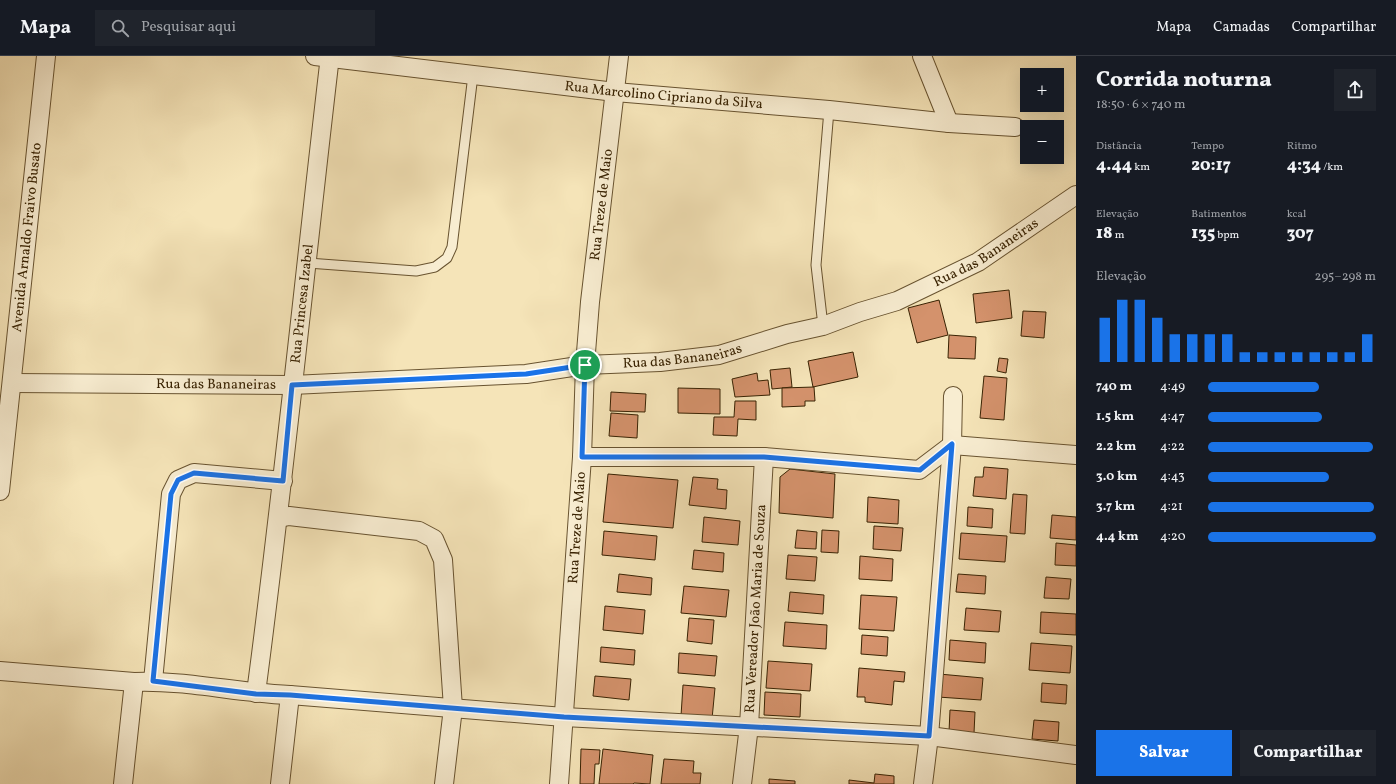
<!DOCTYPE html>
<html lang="pt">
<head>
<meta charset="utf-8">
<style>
  :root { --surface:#171b24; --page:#20242c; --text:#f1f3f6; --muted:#9ea1a6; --line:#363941; --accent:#1a73e8 }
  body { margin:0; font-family:Vollkorn,serif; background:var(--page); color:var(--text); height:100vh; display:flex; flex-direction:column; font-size:15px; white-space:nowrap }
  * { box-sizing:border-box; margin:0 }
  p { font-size:13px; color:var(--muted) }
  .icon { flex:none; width:22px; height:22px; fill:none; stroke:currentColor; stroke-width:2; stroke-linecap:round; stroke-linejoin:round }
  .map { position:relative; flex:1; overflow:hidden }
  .side { display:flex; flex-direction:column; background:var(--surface); width:320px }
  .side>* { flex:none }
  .buttons { position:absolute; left:1020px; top:12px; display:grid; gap:8px }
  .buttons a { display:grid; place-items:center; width:44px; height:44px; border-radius:0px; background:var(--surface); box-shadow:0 4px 16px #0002; font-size:20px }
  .pin { position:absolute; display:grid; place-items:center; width:34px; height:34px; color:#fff; margin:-17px; border:2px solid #fff; border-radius:50%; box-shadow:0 1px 4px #0007 }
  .round { display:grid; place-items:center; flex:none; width:42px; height:42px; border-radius:0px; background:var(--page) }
  .headline { display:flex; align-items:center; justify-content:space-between; height:68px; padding:0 20px }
  h1 { font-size:22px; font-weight:800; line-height:30px }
  .stats { display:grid; grid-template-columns:repeat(3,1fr); gap:6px; height:68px; padding:4px 20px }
  .stats div { display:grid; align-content:center }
  .stats b { font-size:17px; font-weight:800 }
  .stats small { font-size:11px; font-weight:400 }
  .stats p { font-size:11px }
  .chart { height:112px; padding:8px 20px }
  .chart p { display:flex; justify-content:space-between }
  .chart svg { width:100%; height:72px; margin-top:4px; stroke:var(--accent); stroke-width:6 }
  .primary-button { display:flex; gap:8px; margin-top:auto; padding:8px 20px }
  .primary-button a { flex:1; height:46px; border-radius:0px; background:var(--accent); color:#fff; font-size:16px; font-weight:800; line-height:46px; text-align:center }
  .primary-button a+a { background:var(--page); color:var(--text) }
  ul { padding:0 20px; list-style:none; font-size:13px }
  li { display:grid; grid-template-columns:64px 48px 1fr; align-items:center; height:30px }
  li i { height:10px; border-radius:5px; background:var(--accent) }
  header { display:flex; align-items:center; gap:24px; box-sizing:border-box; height:56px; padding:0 20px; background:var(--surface); border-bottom:1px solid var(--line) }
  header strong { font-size:19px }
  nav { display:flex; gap:22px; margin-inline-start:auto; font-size:14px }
  .search { width:280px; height:36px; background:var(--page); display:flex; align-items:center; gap:10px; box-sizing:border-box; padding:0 14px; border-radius:0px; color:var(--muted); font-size:15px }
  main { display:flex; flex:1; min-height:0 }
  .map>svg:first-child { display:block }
</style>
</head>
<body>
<header>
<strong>Mapa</strong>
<div class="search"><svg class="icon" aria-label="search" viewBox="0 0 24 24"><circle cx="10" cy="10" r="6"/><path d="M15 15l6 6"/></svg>Pesquisar aqui</div>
<nav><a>Mapa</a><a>Camadas</a><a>Compartilhar</a></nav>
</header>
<main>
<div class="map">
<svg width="1076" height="728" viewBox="0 0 1076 728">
  <rect width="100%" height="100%" fill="#f5e4b8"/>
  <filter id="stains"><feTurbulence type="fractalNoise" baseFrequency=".005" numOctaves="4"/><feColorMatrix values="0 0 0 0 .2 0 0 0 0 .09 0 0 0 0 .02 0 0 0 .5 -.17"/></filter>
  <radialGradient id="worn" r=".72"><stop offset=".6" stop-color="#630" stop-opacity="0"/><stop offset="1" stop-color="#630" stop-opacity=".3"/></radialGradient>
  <g fill="#d4926c" stroke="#392303">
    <path d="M1009,234L1012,262L976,267L973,238Z"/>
    <path d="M939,244L948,279L917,287L908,252Z"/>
    <path d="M1023,255L1046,256L1044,282L1021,280Z"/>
    <path d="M949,279L976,281L975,303L948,302Z"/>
    <path d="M853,296L858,321L813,331L808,305Z"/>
    <path d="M999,302L1008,303L1006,317L997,315Z"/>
    <path d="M790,312L792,331L772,333L770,314Z"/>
    <path d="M757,317L758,325L768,324L770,339L735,341L732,323Z"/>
    <path d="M984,320L1007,322L1004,364L980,362Z"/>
    <path d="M814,331L815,345H805V350L782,351V332Z"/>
    <path d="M678,332L720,333V358L678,357Z"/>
    <path d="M611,336L646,338L645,356L610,355Z"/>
    <path d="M735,345H756V364L738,363L737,380L713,379L714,361H734Z"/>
    <path d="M611,357L638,359L637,382L609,380Z"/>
    <path d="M984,411L1008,413L1006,443L973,440L975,421H983Z"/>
    <path d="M790,413L835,418L833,462L779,457L780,421Z"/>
    <path d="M608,418L678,424L673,472L603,466Z"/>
    <path d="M693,421L718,423L717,433L727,434L726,453L689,449Z"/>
    <path d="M1013,438L1027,439L1025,478L1010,477Z"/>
    <path d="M868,441L899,444L898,468L867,466Z"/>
    <path d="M968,451L993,453L992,472L967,470Z"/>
    <path d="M1052,459L1076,461V484L1050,482Z"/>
    <path d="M704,461L740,465L738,489L702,486Z"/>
    <path d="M874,470L903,472L901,495L873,493Z"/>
    <path d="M797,474L817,476L816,493L795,492Z"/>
    <path d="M822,474L839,475L838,497L821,496Z"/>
    <path d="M604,475L657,480L655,504L602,499Z"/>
    <path d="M961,477L1007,480L1005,506L959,503Z"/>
    <path d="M1056,487L1076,489V510L1055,509Z"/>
    <path d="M694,494L724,497L723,516L692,513Z"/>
    <path d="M788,499L817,501L815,525L786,523Z"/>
    <path d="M860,500L893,503L892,525L859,523Z"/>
    <path d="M619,518L652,522L651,539L617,536Z"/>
    <path d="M958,518L986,520L985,538L956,536Z"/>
    <path d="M1046,521L1071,523L1069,543L1044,542Z"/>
    <path d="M684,530L729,534L726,561L681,557Z"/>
    <path d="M790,536L824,539L823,558L788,555Z"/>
    <path d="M861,539L897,541L894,575L859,573Z"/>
    <path d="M605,550L645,554L643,578L603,574Z"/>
    <path d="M966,552L1001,555L999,576L964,574Z"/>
    <path d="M1041,556L1076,558V579L1040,577Z"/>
    <path d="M689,562L714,564L712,588L687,585Z"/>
    <path d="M785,566L827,569L826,593L783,590Z"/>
    <path d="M862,579L888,581L887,600L861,598Z"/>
    <path d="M950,584L986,587L985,607L949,604Z"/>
    <path d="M1031,587L1072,590L1070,617L1029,614Z"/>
    <path d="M601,591L635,594L634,609L600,606Z"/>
    <path d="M679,597L717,600L715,620L678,617Z"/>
    <path d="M768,605L812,608L810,635L766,632Z"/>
    <path d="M859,612L905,616L904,626L894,625L892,649L865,646V641H857Z"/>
    <path d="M939,618L983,622L981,644L938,641Z"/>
    <path d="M595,620L631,623L629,644L593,640Z"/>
    <path d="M1042,627L1067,629L1066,648L1041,646Z"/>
    <path d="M683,629L715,632L712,663L681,660Z"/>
    <path d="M765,636L801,638L800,661L764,659Z"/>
    <path d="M950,654L975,656L974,677L949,676Z"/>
    <path d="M1034,664L1059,666L1058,685L1032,683Z"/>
    <path d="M581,693L600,694L599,708H595L594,728H580Z"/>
    <path d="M603,693L653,699L650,728L634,727L633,728H599Z"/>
    <path d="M664,703L694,705L693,717H701L700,728H661Z"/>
    <path d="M875,718L894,720V728H849V724L874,727Z"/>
    <path d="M769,723L795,725V728H769Z"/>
  </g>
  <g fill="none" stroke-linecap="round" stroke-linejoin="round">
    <g stroke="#685330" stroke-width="11">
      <g id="service">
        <path d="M308,207L416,215L435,211L447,202L452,191L473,19"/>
        <path d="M823,270L816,209L829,54"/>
      </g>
    </g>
    <g stroke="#685330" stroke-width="20">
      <g id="minor">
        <path id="s1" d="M315,0L615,36L829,54L949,67L1015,71"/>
        <path d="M922,0L949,67"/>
        <path id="s2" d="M13,327L292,329L526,318L585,309L660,306L719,299L787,278L823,270L860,256L897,245L978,206L1076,139"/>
        <path d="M582,401H764L919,414L952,389L1076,399"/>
        <path id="s3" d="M0,435L46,0"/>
        <path d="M279,462L289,460L419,475L434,483L443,504L453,652L444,728"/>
        <path d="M0,615L134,626C186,624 238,637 290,639L564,661L929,680L1076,699"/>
        <path d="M153,625L171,438L178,424L194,417L283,425"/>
        <path id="s4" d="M256,637C284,425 305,213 330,0"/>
        <path d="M123,728L134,626"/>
        <path d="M280,728L290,639"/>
        <path id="s5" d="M559,728L582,401L585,309L590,246L619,0"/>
        <path id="s6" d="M742,728L749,670L764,401"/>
        <path d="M923,728L929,680L952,389L953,340"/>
      </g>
    </g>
    <use href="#service" stroke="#f8edd1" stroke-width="9"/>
    <use href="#minor" stroke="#f8edd1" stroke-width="18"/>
  </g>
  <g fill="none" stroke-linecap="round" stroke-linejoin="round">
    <g stroke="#fff" stroke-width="8">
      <path id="route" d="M585,309L582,401H764L920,414L952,388L929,680L564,661L290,639L256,638L153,625L171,438L178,424L194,417L283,425L292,329L526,318Z"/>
    </g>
    <use href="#route" stroke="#1a73e8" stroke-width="5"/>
  </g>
  <g text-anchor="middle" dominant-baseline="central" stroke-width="3" stroke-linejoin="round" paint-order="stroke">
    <g font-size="14" fill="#392303" stroke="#f8edd1">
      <text stroke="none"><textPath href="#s1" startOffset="351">Rua Marcolino Cipriano da Silva</textPath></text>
      <text stroke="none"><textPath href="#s5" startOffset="581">Rua Treze de Maio</textPath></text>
      <text stroke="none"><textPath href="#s3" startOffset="255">Avenida Arnaldo Fraivo Busato</textPath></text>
      <text stroke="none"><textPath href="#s2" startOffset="995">Rua das Bananeiras</textPath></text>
      <text stroke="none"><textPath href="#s4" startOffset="392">Rua Princesa Izabel</textPath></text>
      <text stroke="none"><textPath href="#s2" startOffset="671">Rua das Bananeiras</textPath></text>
      <text stroke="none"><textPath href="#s2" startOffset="203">Rua das Bananeiras</textPath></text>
      <text stroke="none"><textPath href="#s5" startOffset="257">Rua Treze de Maio</textPath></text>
      <text stroke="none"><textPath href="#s6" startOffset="176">Rua Vereador João Maria de Souza</textPath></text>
    </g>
  </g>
  <rect width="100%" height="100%" filter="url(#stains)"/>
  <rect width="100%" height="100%" fill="url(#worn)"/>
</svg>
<div class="buttons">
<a>+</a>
<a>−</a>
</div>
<div class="pin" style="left:585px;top:309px;background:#1e9e55"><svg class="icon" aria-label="arrive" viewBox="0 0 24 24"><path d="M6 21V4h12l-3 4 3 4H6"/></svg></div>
</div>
<section class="side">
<div class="headline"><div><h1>Corrida noturna</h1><p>18:50 · 6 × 740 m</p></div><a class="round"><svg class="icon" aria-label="share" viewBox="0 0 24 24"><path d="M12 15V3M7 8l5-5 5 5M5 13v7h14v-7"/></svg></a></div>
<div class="stats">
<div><p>Distância</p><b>4.44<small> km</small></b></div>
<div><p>Tempo</p><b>20:17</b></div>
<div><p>Ritmo</p><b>4:34<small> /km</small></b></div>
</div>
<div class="stats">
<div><p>Elevação</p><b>18<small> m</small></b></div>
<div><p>Batimentos</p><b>135<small> bpm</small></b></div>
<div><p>kcal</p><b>307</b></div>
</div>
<div class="chart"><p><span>Elevação</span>295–298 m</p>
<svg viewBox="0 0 160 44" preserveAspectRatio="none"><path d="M5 44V17M15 44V6M25 44V6M35 44V17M45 44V27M55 44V27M65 44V27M75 44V27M85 44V38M95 44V38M105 44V38M115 44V38M125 44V38M135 44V38M145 44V38M155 44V27"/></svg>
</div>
<ul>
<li><b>740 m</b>4:49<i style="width:66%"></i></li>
<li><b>1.5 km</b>4:47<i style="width:68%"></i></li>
<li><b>2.2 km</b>4:22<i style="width:98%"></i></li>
<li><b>3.0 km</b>4:43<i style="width:72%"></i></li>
<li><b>3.7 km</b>4:21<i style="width:99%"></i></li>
<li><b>4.4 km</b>4:20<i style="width:100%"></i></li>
</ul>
<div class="primary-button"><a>Salvar</a><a>Compartilhar</a></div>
</section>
</main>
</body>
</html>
